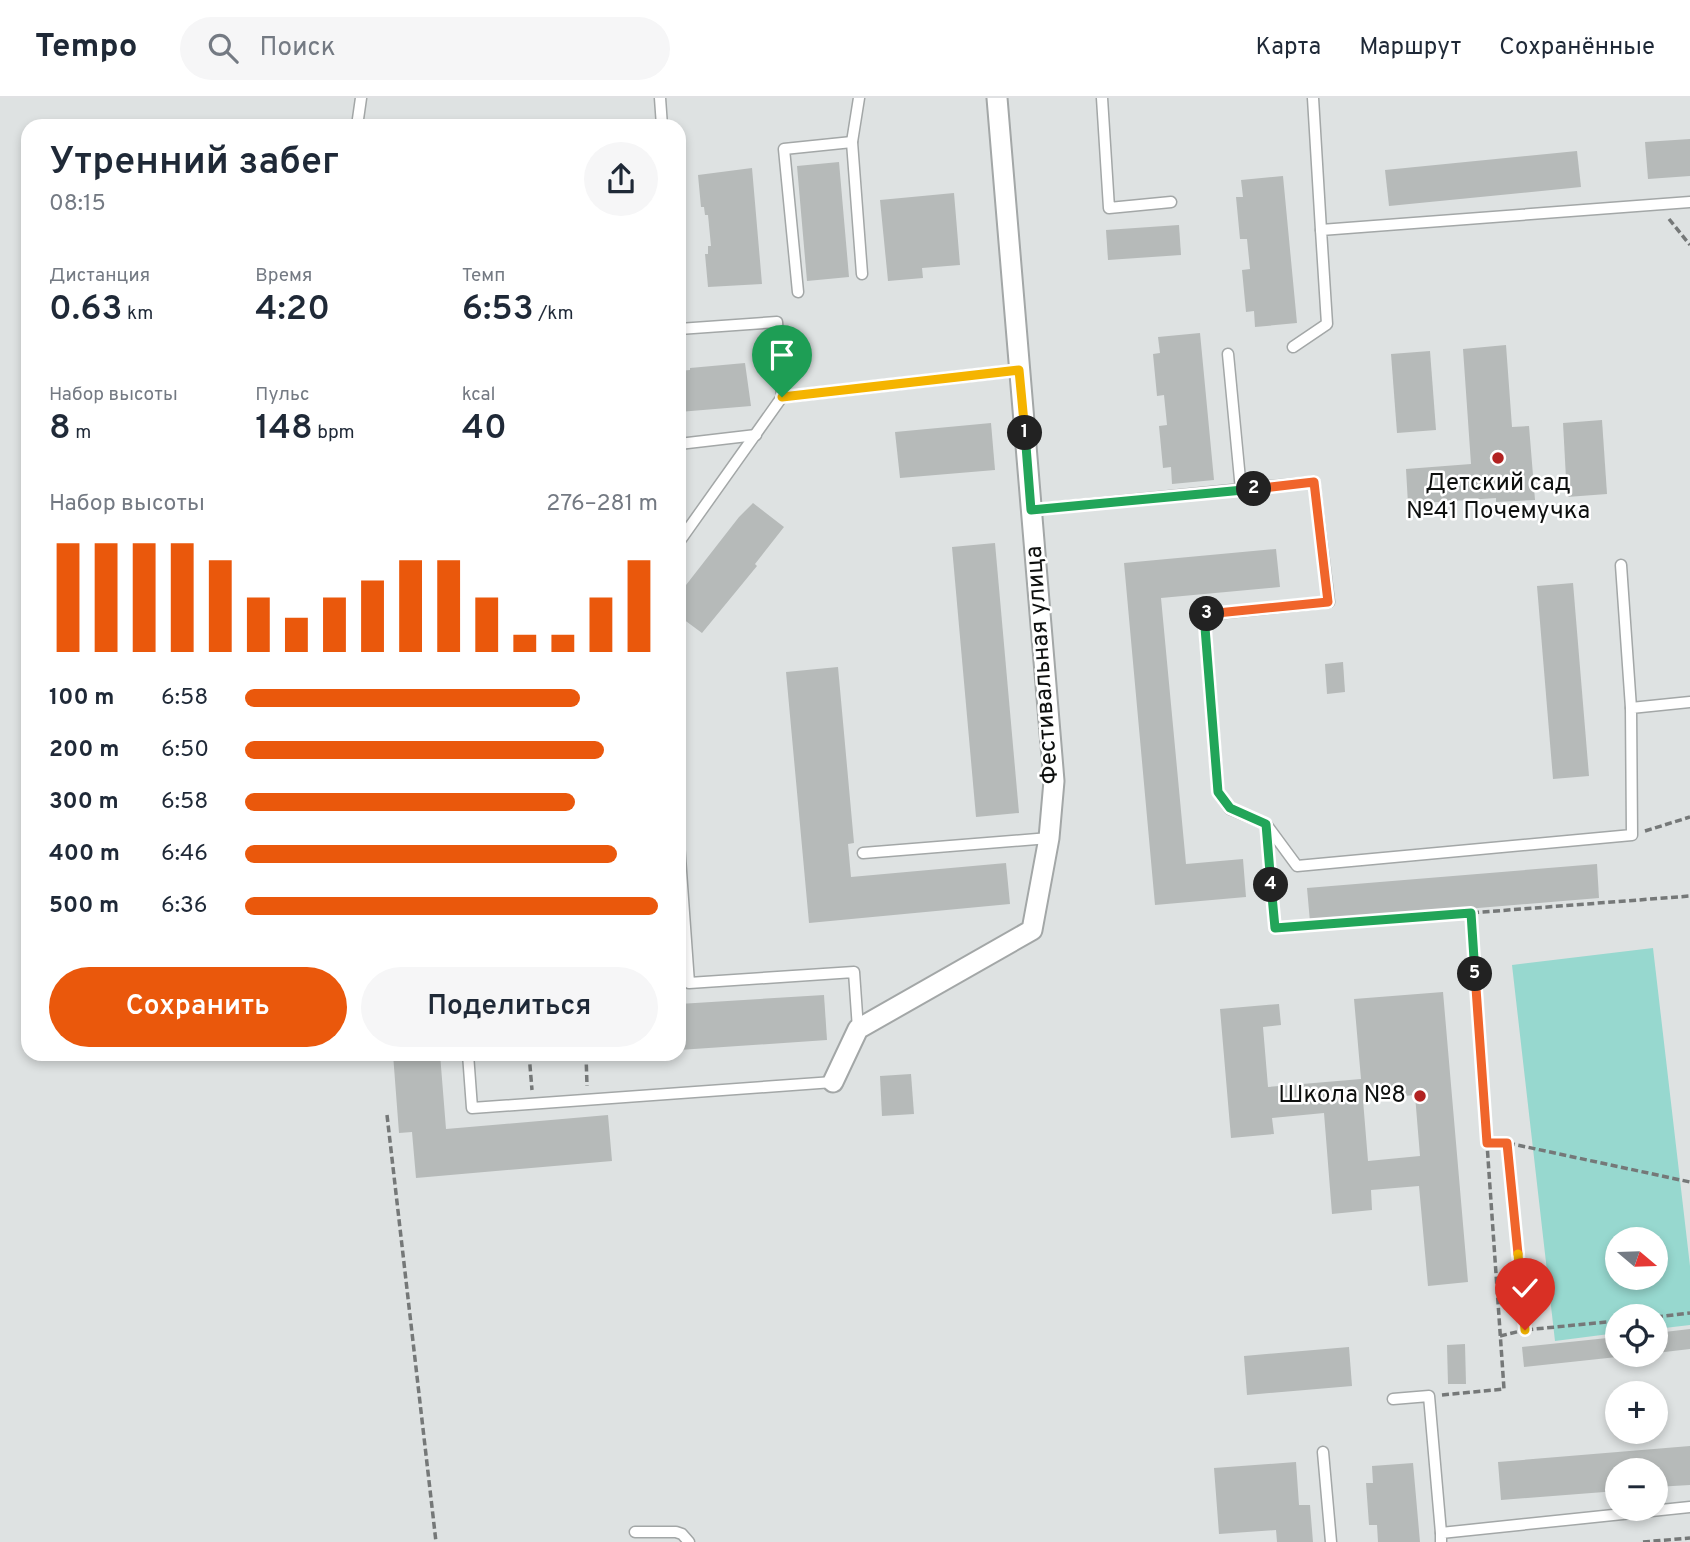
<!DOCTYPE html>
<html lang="ru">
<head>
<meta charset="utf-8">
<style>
  :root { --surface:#fff; --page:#f6f6f7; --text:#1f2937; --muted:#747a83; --line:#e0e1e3; --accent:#ea580c }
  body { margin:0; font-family:Overpass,sans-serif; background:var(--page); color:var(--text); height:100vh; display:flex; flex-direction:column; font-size:26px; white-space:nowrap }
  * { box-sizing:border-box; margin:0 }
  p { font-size:23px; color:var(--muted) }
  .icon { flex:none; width:38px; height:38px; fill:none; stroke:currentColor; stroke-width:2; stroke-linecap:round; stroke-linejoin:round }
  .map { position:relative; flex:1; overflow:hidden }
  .drawer { position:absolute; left:21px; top:21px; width:665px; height:942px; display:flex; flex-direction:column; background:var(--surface); border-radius:21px; box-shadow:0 4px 10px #0003 }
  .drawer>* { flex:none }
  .needle { width:46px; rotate:109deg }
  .buttons { position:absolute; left:1605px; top:1129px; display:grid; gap:14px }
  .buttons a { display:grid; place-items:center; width:63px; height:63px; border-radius:50%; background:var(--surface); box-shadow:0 4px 10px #0003; font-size:35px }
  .pin { position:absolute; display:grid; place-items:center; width:60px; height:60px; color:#fff; margin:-72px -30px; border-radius:50% 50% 50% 0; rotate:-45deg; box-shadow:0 0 7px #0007 }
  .pin .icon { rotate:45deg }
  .km { position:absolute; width:35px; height:35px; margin:-18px; border-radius:50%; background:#222; color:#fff; font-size:19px; line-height:35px; text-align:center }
  .round { display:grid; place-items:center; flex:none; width:74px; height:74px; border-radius:37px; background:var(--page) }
  .headline { display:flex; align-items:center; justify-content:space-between; height:119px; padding:0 28px }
  h1 { font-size:38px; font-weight:600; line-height:52px }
  .stats { display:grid; grid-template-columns:repeat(3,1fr); gap:10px; height:119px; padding:7px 28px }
  .stats div { display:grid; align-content:center }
  .stats b { font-size:35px; font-weight:600 }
  .stats small { font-size:19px; font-weight:400 }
  .stats p { font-size:19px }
  .chart { height:196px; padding:14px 28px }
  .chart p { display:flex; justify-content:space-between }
  .chart svg { width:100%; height:126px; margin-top:7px; stroke:var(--accent); stroke-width:6 }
  .action { display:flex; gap:14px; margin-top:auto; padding:14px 28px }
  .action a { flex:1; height:80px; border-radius:42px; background:var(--accent); color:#fff; font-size:28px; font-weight:600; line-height:80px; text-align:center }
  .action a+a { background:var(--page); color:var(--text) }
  ul { padding:0 28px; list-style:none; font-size:23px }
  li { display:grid; grid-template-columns:112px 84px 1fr; align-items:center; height:52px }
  li i { height:18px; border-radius:9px; background:var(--accent) }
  header { display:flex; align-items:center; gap:42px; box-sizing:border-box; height:98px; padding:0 35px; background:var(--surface); border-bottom:2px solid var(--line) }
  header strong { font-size:33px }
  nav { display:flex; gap:38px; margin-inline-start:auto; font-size:24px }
  .search { width:490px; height:63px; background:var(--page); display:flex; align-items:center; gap:18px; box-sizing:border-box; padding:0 24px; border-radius:38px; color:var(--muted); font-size:26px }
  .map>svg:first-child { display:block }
</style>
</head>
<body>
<header>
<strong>Tempo</strong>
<div class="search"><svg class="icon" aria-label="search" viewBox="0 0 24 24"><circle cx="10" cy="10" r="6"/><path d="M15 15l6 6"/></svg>Поиск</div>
<nav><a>Карта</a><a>Маршрут</a><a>Сохранённые</a></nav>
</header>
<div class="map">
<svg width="1690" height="1444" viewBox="0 0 1690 1444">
  <rect width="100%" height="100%" fill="#dee2e2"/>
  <path fill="#97d8cf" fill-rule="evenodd" d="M1653,850L1690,1168V1227L1656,1231V1218H1617V1235L1555,1243L1512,867ZM1617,1141H1656V1180H1617Z"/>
  <g fill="#b6bab9" fill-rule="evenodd">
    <path d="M1690,41V78L1648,81L1645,44Z"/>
    <path d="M1577,53L1581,89L1389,108L1385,72Z"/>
    <path d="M839,64L849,179L807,183L797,68Z"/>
    <path d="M752,70L762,186L708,189L705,156H708V148H711L708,117H705L704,109H701L698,77Z"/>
    <path d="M1283,78L1297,225L1255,229L1254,213L1246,214L1242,172L1250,171L1247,141H1240L1236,99H1243L1241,82Z"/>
    <path d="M954,95L960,167L922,170L923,180L888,183L880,102Z"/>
    <path d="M1179,127L1181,157L1108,162L1106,132Z"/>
    <path d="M1200,235L1214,382L1172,386L1171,369L1163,370L1159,328L1167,327L1164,297L1157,298L1153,256L1160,255L1158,239Z"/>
    <path d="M1506,247L1512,329L1529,328L1535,402L1496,404V400L1408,406L1406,371L1471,366L1463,251Z"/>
    <path d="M1430,253L1436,332L1397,335L1391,256Z"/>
    <path d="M745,265L751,308L679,314V273L690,272V270Z"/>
    <path d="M1602,322L1607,396L1567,399L1563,325Z"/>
    <path d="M991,325L995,372L900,380L895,334Z"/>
    <path d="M753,405L784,429L755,466L757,468L702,535L679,518V496L739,419Z"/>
    <path d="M995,445L1019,715L976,719L952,449Z"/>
    <path d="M1276,451L1280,489L1161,500L1186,766L1243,761L1246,799L1155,807L1124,465Z"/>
    <path d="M1573,485L1589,678L1553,681L1537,488Z"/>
    <path d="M1343,564L1345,594L1327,596L1325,566Z"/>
    <path d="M838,569L854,745L848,746L851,779L1006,765L1010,806L809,825L786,574Z"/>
    <path d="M1597,766L1599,800L1310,824L1307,790Z"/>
    <path d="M1443,894L1468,1184L1428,1188L1419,1088L1371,1092L1372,1112L1332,1116L1324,1015L1272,1020L1274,1036L1231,1040L1220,911L1279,906L1281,927L1263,929L1268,989L1361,981L1354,901ZM1415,997L1420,1058L1368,1063L1363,1002Z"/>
    <path d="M824,897L827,942L679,952V906Z"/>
    <path d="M393,956H440L446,1031L608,1017L612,1063L416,1080L412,1034L399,1035Z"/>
    <path d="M911,976L914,1016L882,1018L880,978Z"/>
    <path d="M1690,1231V1251L1656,1255V1235Z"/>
    <path d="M1617,1239V1259L1524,1269L1522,1249Z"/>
    <path d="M1465,1246L1466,1286H1448L1447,1247Z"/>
    <path d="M1349,1249L1352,1288L1247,1297L1244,1258Z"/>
    <path d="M1690,1348V1387L1656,1389V1372H1617V1393L1501,1402L1498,1364Z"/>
    <path d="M1296,1364L1299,1407H1310L1313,1444H1277L1276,1432L1219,1436L1214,1370Z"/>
    <path d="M1413,1365L1420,1444H1378L1377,1427H1369L1366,1385H1373L1372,1368Z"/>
  </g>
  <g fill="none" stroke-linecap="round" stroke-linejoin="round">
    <g stroke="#a3a7a7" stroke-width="13">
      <g id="lane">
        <path d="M660,0L662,28"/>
        <path d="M859,0L852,44L862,176"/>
        <path d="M1102,0L1109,110L1171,104"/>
        <path d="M1313,0L1321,132"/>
        <path d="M357,28L361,0"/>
        <path d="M798,194L784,51L852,44"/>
        <path d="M679,231L777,224L782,299"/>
        <path d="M1293,249L1327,226L1321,132L1690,104"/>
        <path d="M1228,256L1241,392"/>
        <path d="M679,346L756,337"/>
        <path d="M1031,412L1314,384L1329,504L1204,517L1218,694L1230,711L1266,726L1297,768L1632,737L1631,610L1690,604"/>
        <path d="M679,444L782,299L1019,272"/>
        <path d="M1621,467L1631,610"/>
        <path d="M679,745L689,885L854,874L858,931"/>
        <path d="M863,755L1049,740"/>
        <path d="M468,956L472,1010L833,984"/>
        <path d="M1393,1301L1429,1298L1441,1435"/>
        <path d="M1323,1354L1331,1444"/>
        <path d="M635,1434H676L682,1436L689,1444"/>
        <path d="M1441,1444V1435L1690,1409"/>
      </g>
    </g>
    <g stroke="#a3a7a7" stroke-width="23">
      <path id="street" d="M833,984L858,931L1032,832L1049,740L1054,683L997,0"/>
    </g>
    <g stroke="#757878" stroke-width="3.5" stroke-dasharray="7 3.5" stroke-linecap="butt">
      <path d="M1669,121L1690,147"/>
      <path d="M1645,733L1690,719"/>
      <path d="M1268,755L1275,830L1690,798"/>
      <path d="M529,956L532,992"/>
      <path d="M586,956L587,988"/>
      <path d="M387,1017L436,1444"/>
      <path d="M1487,1045H1508L1525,1232L1617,1223"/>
      <path d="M1508,1045L1690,1084"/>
      <path d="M1656,1219L1690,1215"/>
      <path d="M1500,1238L1525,1232"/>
      <path d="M1442,1297L1504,1291L1471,815"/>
      <path d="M1643,1444L1690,1440"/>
    </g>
    <use href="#lane" stroke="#fff" stroke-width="10"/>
    <use href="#street" stroke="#fff" stroke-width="19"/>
  </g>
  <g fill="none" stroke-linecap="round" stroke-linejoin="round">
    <g stroke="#fff" stroke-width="14">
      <path id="split-1" d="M782,299L1019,272L1025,335"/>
    </g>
    <g stroke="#fff" stroke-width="14">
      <path id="split-2" d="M1025,335L1031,412L1254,391"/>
    </g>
    <g stroke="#fff" stroke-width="14">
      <path id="split-3" d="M1207,516L1328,504L1314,384L1254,391"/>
    </g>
    <g stroke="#fff" stroke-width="14">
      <path id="split-4" d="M1207,516L1204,517L1218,694L1230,710L1266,726L1271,787"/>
    </g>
    <g stroke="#fff" stroke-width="14">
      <path id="split-5" d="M1271,787L1275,830L1471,815L1475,876"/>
    </g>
    <g stroke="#fff" stroke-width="14">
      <path id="split-6" d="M1475,876L1487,1045H1507L1518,1156"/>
    </g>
    <g stroke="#fff" stroke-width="14">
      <path id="split-7" d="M1518,1156L1525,1232"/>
    </g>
    <use href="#split-1" stroke="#f5b400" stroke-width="9"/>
    <use href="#split-2" stroke="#22a559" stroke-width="9"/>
    <use href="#split-3" stroke="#f0652b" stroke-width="9"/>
    <use href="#split-4" stroke="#22a559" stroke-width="9"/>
    <use href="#split-5" stroke="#22a559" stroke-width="9"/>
    <use href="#split-6" stroke="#f0652b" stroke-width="9"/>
    <use href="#split-7" stroke="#f5b400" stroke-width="9"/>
  </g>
  <g fill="#b22221" stroke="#fff" stroke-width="2.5">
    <circle cx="1498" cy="360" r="7"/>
    <circle cx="1420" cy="998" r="7"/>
  </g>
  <g text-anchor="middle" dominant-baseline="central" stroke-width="5" stroke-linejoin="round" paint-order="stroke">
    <g font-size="24" fill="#0e100f" stroke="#fff">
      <text x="1498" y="386">Детский сад<tspan x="1498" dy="28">№41 Почемучка</tspan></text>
      <text x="1406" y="998" text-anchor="end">Школа №8</text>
    </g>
    <g font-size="24" fill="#0e100f" stroke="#fff">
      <text transform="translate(1043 567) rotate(-94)">Фестивальная улица</text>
    </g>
  </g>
</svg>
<div class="buttons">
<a><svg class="needle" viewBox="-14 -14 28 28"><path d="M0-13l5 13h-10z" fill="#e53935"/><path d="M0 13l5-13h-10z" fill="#747a83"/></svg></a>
<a><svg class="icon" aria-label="locate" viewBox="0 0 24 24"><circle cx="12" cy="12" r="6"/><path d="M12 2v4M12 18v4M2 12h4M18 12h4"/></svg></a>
<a>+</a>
<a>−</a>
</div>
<div class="pin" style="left:782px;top:299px;background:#1e9e55"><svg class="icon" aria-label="arrive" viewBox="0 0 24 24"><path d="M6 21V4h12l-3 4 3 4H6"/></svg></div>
<div class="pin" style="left:1525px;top:1232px;background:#d93025"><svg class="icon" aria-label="check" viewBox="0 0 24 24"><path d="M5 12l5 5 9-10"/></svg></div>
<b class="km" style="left:1025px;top:335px">1</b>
<b class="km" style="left:1254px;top:391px">2</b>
<b class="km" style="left:1207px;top:516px">3</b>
<b class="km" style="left:1271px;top:787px">4</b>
<b class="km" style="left:1475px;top:876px">5</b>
<section class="drawer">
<div class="headline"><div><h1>Утренний забег</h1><p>08:15</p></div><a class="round"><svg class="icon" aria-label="share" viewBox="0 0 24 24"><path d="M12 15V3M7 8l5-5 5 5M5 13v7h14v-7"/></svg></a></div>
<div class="stats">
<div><p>Дистанция</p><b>0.63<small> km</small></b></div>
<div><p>Время</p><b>4:20</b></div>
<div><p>Темп</p><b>6:53<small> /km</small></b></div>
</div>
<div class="stats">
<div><p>Набор высоты</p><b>8<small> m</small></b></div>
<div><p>Пульс</p><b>148<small> bpm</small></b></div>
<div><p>kcal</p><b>40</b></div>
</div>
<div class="chart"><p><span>Набор высоты</span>276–281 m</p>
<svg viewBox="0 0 160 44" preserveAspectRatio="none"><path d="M5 44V6M15 44V6M25 44V6M35 44V6M45 44V12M55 44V25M65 44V32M75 44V25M85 44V19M95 44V12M105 44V12M115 44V25M125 44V38M135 44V38M145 44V25M155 44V12"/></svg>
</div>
<ul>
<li><b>100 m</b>6:58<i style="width:81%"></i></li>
<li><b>200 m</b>6:50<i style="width:87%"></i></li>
<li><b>300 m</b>6:58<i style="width:80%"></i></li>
<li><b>400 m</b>6:46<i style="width:90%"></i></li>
<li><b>500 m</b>6:36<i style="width:100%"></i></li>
</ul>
<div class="action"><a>Сохранить</a><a>Поделиться</a></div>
</section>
</div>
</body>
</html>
